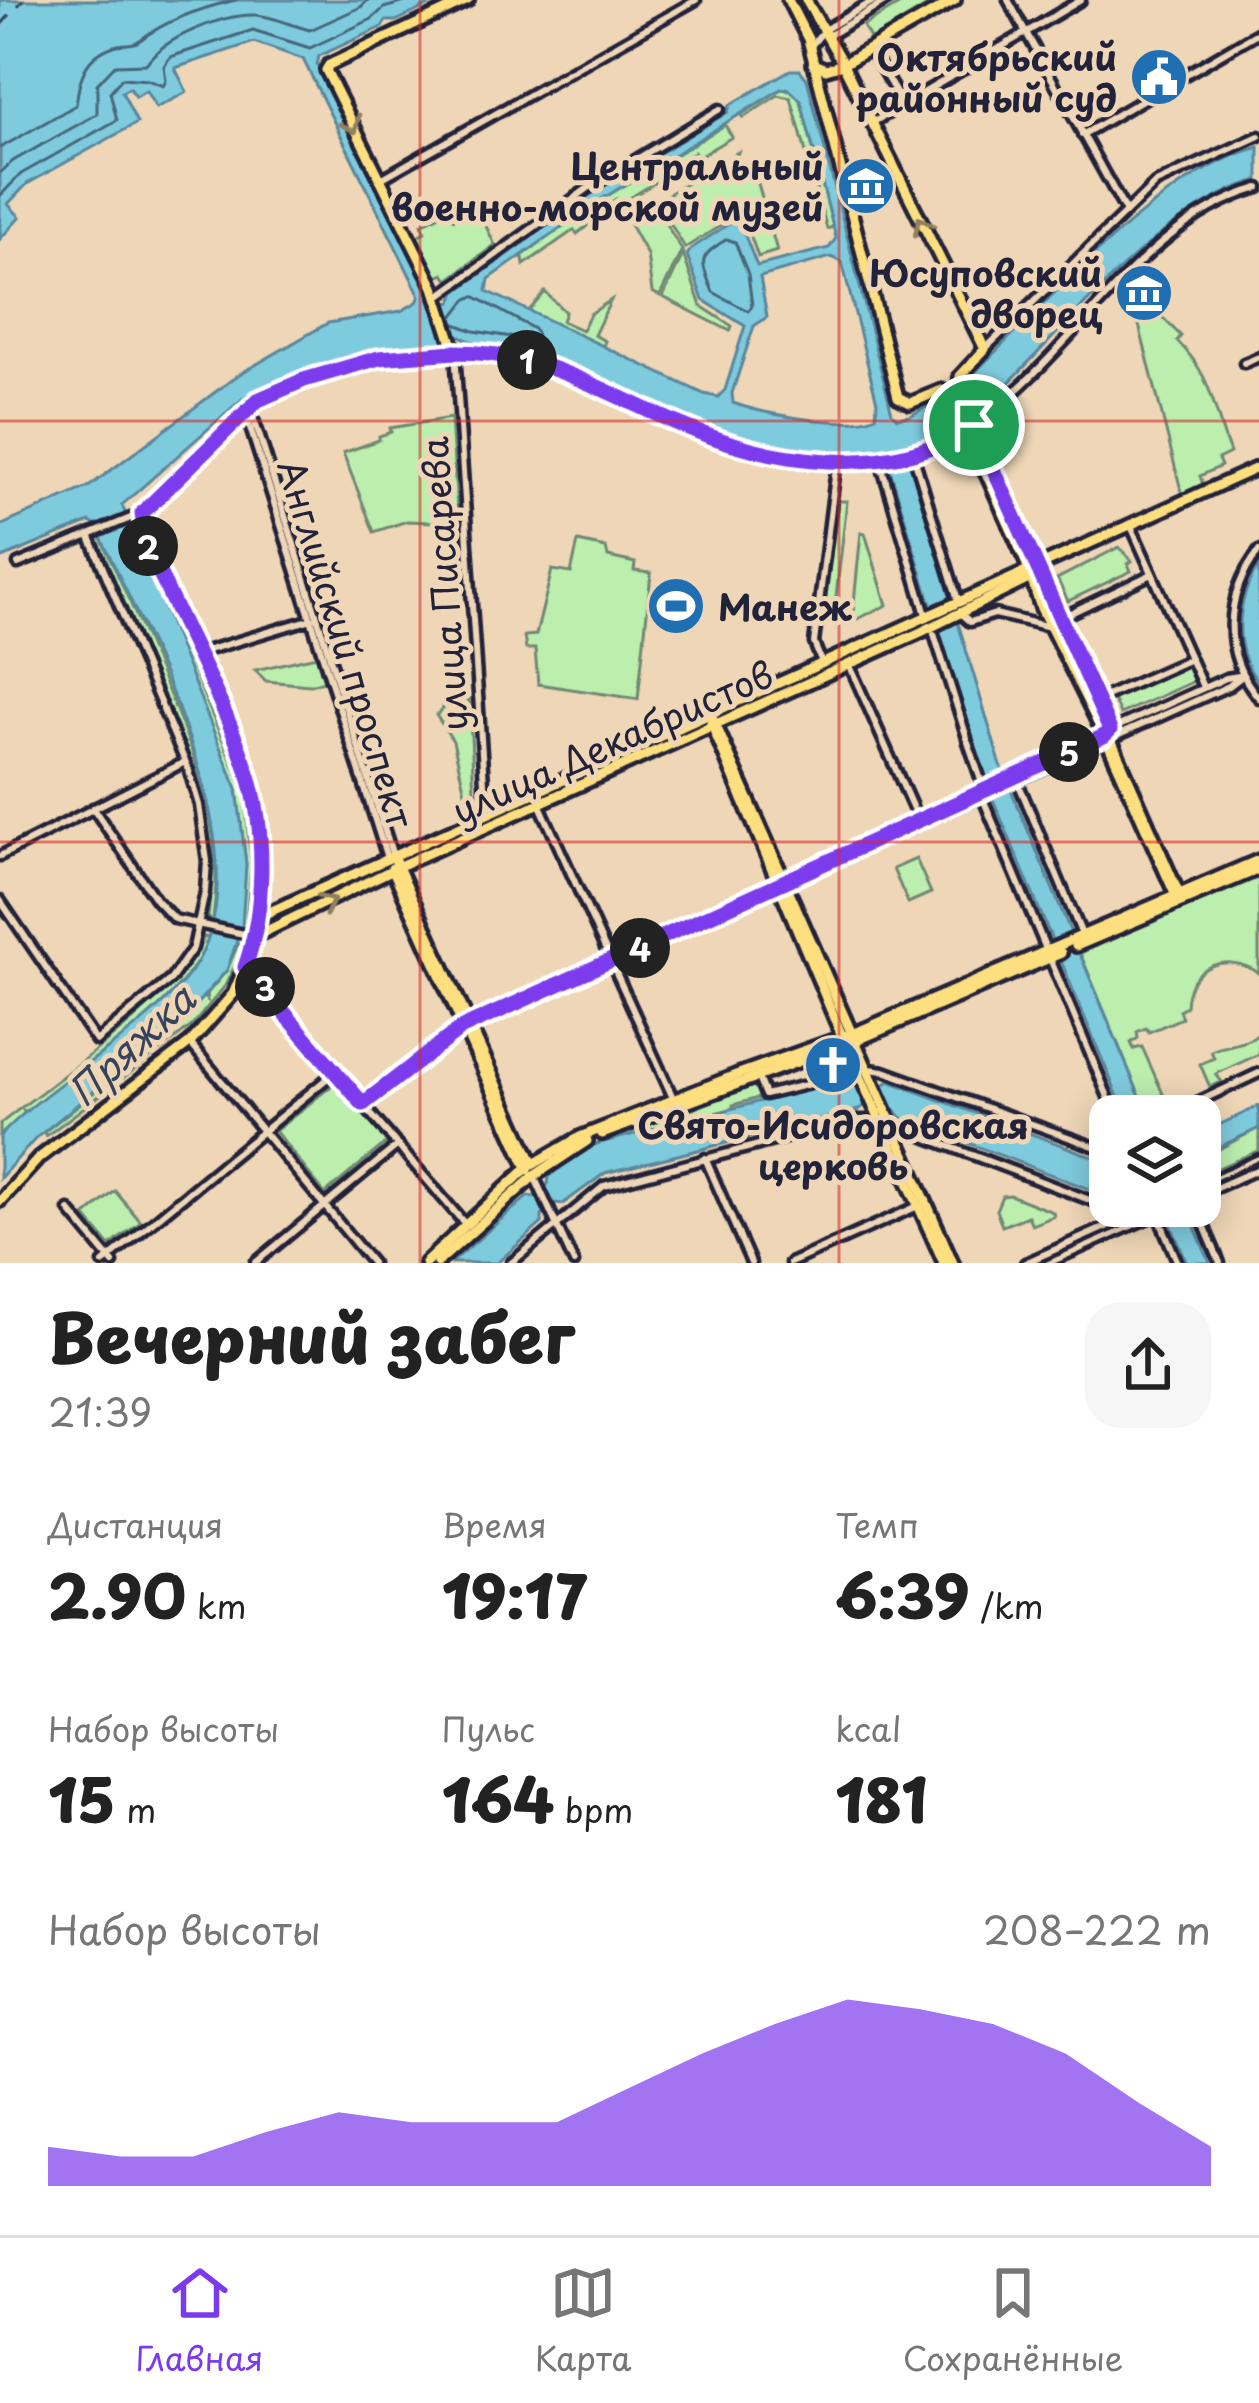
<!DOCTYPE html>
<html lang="ru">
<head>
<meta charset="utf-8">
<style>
  :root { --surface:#fff; --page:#f6f6f6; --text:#222; --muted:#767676; --line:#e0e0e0; --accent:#7c3aed }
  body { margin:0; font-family:"Playpen Sans",sans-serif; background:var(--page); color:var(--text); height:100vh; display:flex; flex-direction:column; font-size:45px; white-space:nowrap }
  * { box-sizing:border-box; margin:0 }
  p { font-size:39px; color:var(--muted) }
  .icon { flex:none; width:66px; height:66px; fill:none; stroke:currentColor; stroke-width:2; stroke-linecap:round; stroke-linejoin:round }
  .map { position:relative; height:1263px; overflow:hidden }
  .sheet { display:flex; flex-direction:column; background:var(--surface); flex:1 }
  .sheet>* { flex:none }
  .fabs { position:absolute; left:1089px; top:1095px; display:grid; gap:24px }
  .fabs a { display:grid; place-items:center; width:132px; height:132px; border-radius:24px; background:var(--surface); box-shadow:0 6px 30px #0003; font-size:60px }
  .pin { position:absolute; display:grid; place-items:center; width:102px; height:102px; color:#fff; margin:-51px; border:6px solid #fff; border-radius:50%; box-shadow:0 3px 12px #0007 }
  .km { position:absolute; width:60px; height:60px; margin:-30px; border-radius:50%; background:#222; color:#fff; font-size:33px; line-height:60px; text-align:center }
  .round { display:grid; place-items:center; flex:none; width:126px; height:126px; border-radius:36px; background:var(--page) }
  .head { display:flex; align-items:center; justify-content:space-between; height:204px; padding:0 48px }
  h1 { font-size:66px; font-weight:800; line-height:90px }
  .metrics { display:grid; grid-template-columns:repeat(3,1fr); gap:18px; height:204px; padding:12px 48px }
  .metrics div { display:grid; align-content:center }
  .metrics b { font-size:60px; font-weight:800 }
  .metrics small { font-size:33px; font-weight:400 }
  .metrics p { font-size:33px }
  .chart { height:336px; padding:24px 48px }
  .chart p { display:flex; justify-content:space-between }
  .chart svg { width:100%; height:216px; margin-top:12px; fill:var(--accent); opacity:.7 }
  .tabs { display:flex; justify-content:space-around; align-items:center; height:168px; border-top:3px solid var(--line); background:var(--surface); font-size:33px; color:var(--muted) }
  .tabs a { display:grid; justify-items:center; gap:6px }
  .tabs .active { color:var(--accent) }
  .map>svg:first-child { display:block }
</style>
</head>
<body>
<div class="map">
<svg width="1259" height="1263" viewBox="0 0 1259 1263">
  <rect width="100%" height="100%" fill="#eed6b6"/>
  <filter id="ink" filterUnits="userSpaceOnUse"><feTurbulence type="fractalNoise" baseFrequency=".00833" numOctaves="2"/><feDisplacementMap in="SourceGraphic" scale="24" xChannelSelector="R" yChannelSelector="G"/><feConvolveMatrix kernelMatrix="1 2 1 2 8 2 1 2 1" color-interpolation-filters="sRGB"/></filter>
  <g filter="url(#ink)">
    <g fill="#bceeae" stroke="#6f8874" stroke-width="3">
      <path d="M907,0H937L871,40L863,26Z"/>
      <path d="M781,89L794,91L801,102L833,227L827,229L791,98L778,95L743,118L741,115Z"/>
      <path d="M725,125L732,137L698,157L694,152L688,156L691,161L663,178L657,173L659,180L620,204L616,199L610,203L613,209L594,221L589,216L587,221L591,223L577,234L574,230L524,265L523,258H519L597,202Z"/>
      <path d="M738,152L735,160L746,169L752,162L777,251L758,257L743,214L747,209L685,248L657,201Z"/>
      <path d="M475,203L495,245L448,280L444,274L437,277L417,236L425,232L422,224L446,212L454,219L458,211Z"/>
      <path d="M653,203L682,250L660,296L652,292L647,255L627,219Z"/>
      <path d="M683,254L701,306L732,326L730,331L663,297Z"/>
      <path d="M545,292L565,312L562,321L582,330L590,314L611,300L594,335L605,341L603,346L528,312Z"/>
      <path d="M1151,306L1181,336L1177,341C1213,376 1212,406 1230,453L1218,459L1221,466L1200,476L1203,484L1182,494L1139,325Z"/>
      <path d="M451,418L458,523L407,521L374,532L343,453L379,440V436L391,432L390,428Z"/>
      <path d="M838,501H847L833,623H822Z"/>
      <path d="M131,524L244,790L251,863L246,927L242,926L246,864L237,789L127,525Z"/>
      <path d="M861,532L865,533L887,605L857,619L853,613Z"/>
      <path d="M100,536C121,581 141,626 160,672C195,754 226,829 213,920L208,918C224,796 150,671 103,559L96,538Z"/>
      <path d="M578,542L606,548L608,557L635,563L634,571L651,573L638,699L538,684L535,649H526L524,636L536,635L552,570L571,573Z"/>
      <path d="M1119,547L1132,561L1128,564L1131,571L1068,601L1057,579Z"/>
      <path d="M316,656L324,681L310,685L266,681L255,670Z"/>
      <path d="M1187,666L1194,681L1120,714L1113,699Z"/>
      <path d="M469,699L475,810L470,813L453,741L436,715L443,709L442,703Z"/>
      <path d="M916,859L931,893L908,903L893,869Z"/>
      <path d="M1259,876V973C1227,952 1188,964 1186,1006L1179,1010L1182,1018L1149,1032L1146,1028L1137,1032L1138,1038L1131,1043L1134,1049L1142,1047L1169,1107L1187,1101L1193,1108L1209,1103L1219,1124L1200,1134V1116H1148L1080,953Z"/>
      <path d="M204,937L209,938C189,999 79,1071 28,1112L23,1110L25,1114L0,1136V1124C56,1079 179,997 204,937Z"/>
      <path d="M238,944L243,949L225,986L192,1026L46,1136L44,1132L170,1032L203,997L207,1000L206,995L227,970Z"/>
      <path d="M1259,1034V1054L1216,1074L1222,1082L1210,1087L1200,1064L1214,1058L1211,1051C1226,1044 1243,1046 1259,1034Z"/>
      <path d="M336,1082L387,1142L325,1194L275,1131Z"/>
      <path d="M755,1082L762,1097L733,1105V1109L642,1132L641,1127Z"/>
      <path d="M1259,1128V1150L1200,1176V1159Z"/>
      <path d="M115,1191L141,1222L110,1246L85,1216Z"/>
      <path d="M1010,1195L1053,1212L1054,1216L1032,1225L1028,1216L1002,1226L996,1210L1002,1196Z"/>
    </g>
    <g fill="#7fcbde" stroke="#5a879d" stroke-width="3" fill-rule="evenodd">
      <path d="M0,0H440L396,21H386L382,27L319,56L317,65L424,282L432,307L452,302L456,292L590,195L728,112L730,105L790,70H800L807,79L892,413L897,418L910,416L940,399L947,402L965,391L966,381C1043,307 1157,174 1259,147V180C1157,207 1058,339 980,411L973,410L955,421L952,431L906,450L1001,766L1148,1116H1126L982,773L885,453C837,452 783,452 737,437C672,417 613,380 549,358C528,351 472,346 461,336L438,345L387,348L342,358L242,399L122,505L237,789L246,864L242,926L227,970L184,1018L36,1138L0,1178V1136C54,1080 130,1042 183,982C280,871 146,639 96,526L90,522L0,559V526L90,486L238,375L328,323L401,311L417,302L420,296L303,59L254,42L175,68L187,92L156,108L146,91L135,97L130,88L122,92L137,123L27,184L8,204L20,217L0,239ZM788,88L801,101L836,238L829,248L757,266L738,218L692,248L687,255L703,300L745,326L725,390L718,397L704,394L487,291L489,279L597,202L781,89ZM831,257L842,262L877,402L876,416C849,430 763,414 733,403L732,393L754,326L767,317L760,277Z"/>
      <path d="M1259,565V683C1231,649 1236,600 1259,565Z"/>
      <path d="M842,1080L881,1087L889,1081L1110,1163V1197L902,1118L893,1108L865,1105L859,1110L605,1173L563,1204L556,1203L542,1216V1223L497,1263H451L528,1196L534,1197L548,1184L549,1176L577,1153L596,1144Z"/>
      <path d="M1259,1106V1128L1200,1156V1134Z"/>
      <path d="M1163,1206H1186L1210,1263H1187Z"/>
    </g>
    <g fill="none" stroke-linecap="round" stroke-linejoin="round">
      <g stroke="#47667c" stroke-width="3">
        <path d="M0,148L76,105C79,79 84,56 114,46C123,43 133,46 140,40C168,19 201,8 236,0"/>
        <path d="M0,173L13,161L97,114V84L115,65L146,64C163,38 223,14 255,15C273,16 293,26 310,30L361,7L368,0"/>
        <path d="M0,196L21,174L117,120L110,92L122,78L148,80L163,86L166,81L164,66L170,57L253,30L310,48L372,19L384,8L412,0"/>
        <path d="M727,239L735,242L748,274L752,306L748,311L713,292C700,259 697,258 727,239Z"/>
        <path d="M452,318L466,300L474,296L534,329L537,335L530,340L474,331L453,323"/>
      </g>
      <path stroke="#35445c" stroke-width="3" stroke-dasharray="15 12" stroke-linecap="butt" d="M0,26L23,0"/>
      <g stroke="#22223b" stroke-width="15">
        <g id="minor">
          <path d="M1008,0L1126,212"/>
          <path d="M828,36L888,0"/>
          <path d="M810,47L824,30L875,0"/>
          <path d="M870,49L903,105"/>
          <path d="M872,123L1081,0"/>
          <path d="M1082,135L1259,32"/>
          <path d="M379,180L696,0"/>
          <path d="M439,296L587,189L720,109"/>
          <path d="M985,349L1156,183L1259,136"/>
          <path d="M1244,363L1259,357"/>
          <path d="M245,412L254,420L258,431L393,856"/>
          <path d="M246,415L387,858"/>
          <path d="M913,454L959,603"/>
          <path d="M880,461L927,618"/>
          <path d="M1131,526L1203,687"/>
          <path d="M1259,551C1224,595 1221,655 1259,698"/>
          <path d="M18,564L143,513"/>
          <path d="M959,612L970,622L995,614L1050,627"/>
          <path d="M1058,619L1152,574"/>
          <path d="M934,634L967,738"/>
          <path d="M195,654L312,619"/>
          <path d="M822,663L814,643L837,460"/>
          <path d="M849,664L919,822"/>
          <path d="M1095,701L1190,659"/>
          <path d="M968,742L984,789"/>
          <path d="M1018,778L1104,736L1110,730L1226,678L1239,676"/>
          <path d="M1017,780L1083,937"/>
          <path d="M981,794L1116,1116"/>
          <path d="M539,803L674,1100"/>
          <path d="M93,808L156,900L174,919L253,936"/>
          <path d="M486,813L455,352C544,350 606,396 686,427C727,443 767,451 810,457C833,460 859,464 882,460C1043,438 1106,231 1259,188"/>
          <path d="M0,856L185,762"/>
          <path d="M0,900L96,1041L171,979L193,948L205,892L207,861L199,805L189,771L89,535"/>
          <path d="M245,967L465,1224"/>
          <path d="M190,1043L372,1263"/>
          <path d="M870,1069L884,1071L1110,1152"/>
          <path d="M758,1078L765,1095L826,1080"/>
          <path d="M363,1104L463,1027L1229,686L1242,676"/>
          <path d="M1193,1104L1259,1073"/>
          <path d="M891,1124L1100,1204L1112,1224"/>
          <path d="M705,1158L751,1263"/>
          <path d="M534,1176L574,1263"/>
          <path d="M1200,1185L1259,1159"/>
          <path d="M1200,1195L1259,1169"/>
          <path d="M1196,1206L1220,1263"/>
          <path d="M69,1210L113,1263"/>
          <path d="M1156,1211L1178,1263"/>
          <path d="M103,1263L336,1071"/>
          <path d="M255,1263L398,1145"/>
          <path d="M511,1263L604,1186L853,1120H878"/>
          <path d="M790,1263L918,1206"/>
          <path d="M1025,1263L1153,1206"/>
          <path d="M1048,1263L1176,1206"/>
        </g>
      </g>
      <g stroke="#22223b" stroke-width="18">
        <g id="major">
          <path d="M788,0L808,39L898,397L910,403L942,390L952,398L1025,560L1041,608L1107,741L1176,896L1182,901"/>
          <path d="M806,0L843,64L985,349L960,376L959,393L1182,901"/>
          <path d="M813,64L826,69L843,64L955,0"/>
          <path d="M713,719L953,1263"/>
          <path d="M711,723L839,1029L944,1263"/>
          <path d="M396,862L533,1164"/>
          <path d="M392,868L528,1170"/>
          <path d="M256,918L1259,467"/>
          <path d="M254,937L406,863L921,632L1033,577"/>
          <path d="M1076,946L1259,869"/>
          <path d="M602,1134L862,1038L1061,953"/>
          <path d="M0,1201L39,1158L190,1043L233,994L252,949L259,869L255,801L242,759L145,539L143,513L258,400L305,380L379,359L455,352L434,287L326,70L329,65L468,0"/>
          <path d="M425,1263L527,1168L580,1137L736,1075L862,1030L1259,860"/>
          <path d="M437,1263L534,1176L587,1141"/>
        </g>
      </g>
      <use href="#minor" stroke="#eed6b6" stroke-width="6"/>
      <use href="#major" stroke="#fddf80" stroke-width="9"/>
      <g stroke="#22223b" stroke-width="3">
        <path d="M1200,1188L1259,1161"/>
        <path d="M1040,1263L1168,1206"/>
      </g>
    </g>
    <defs><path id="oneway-chevron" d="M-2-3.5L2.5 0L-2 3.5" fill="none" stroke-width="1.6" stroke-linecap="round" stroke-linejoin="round" transform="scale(3)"/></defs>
    <g stroke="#90805e">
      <use href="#oneway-chevron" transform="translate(352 125) rotate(64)"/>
      <use href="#oneway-chevron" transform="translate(922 225) rotate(-117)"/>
      <use href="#oneway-chevron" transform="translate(327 903) rotate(-25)"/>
    </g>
  </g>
  <g fill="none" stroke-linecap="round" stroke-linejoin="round" filter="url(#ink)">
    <g stroke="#fff" stroke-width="24">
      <path id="route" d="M455,352C546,352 600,391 681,425C770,463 889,483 974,425L1110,730L1104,736L460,1029L363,1104L245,967C265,911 266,833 249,776C224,698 176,617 145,539L142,513L258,400L304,380L379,358Z"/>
    </g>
    <use href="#route" stroke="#7c3aed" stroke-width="15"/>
  </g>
  <path fill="none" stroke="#d62828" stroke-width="3" stroke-opacity="0.55" d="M420,0V1263M839,0V1263M0,421H1259M0,842H1259"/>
  <defs>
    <g id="civic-disc" transform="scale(3)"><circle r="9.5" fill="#1f6fb2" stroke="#eed6b6"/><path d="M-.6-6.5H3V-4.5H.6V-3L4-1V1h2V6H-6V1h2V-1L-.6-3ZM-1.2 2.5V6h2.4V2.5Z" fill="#fff"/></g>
    <g id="museum-disc" transform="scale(3)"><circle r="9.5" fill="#1f6fb2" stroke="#eed6b6"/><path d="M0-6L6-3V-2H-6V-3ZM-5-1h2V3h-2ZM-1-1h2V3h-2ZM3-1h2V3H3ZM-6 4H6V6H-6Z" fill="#fff"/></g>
    <g id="stadium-disc" transform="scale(3)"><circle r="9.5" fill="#1f6fb2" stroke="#eed6b6"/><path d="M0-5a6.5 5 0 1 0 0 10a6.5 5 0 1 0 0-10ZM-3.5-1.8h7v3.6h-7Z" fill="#fff"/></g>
    <g id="church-disc" transform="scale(3)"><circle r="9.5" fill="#1f6fb2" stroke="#eed6b6"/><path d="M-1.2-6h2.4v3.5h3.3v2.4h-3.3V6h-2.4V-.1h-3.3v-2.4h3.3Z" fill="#fff"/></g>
  </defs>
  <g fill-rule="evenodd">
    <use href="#civic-disc" x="1159" y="77"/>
    <use href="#museum-disc" x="866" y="186"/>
    <use href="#museum-disc" x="1144" y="293"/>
    <use href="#stadium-disc" x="676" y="606"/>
    <use href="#church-disc" x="833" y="1065"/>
  </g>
  <g text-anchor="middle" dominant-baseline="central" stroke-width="10" stroke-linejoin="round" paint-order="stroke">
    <g font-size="36" font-weight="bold" fill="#22223b" stroke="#eed6b6" text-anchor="end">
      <text x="1117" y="56">Октябрьский<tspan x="1117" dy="41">районный суд</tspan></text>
      <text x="824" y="165">Центральный<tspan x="824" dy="41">военно-морской музей</tspan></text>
      <text x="1102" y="272">Юсуповский<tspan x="1102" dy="41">дворец</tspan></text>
      <text x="718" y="606" text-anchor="start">Манеж</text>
      <text x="833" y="1124" text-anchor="middle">Свято-Исидоровская<tspan x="833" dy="41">церковь</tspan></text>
    </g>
    <g font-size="36" fill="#22223b" stroke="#eed6b6">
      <text transform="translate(443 584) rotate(-94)">улица Писарева</text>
      <text transform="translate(347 643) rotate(73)">Английский проспект</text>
      <text transform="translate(612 741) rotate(-24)">улица Декабристов</text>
    </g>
    <g font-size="39" font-style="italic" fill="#35445c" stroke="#eed6b6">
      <text transform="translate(130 1044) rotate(-43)">Пряжка</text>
    </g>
  </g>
</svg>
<div class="fabs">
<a><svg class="icon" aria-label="layers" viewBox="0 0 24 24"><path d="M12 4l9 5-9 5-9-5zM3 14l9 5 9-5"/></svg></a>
</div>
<div class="pin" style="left:974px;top:425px;background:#1e9e55"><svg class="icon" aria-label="arrive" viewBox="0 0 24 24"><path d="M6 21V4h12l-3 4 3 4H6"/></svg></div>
<b class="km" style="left:527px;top:360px">1</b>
<b class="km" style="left:148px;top:546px">2</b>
<b class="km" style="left:265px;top:987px">3</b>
<b class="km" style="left:640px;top:948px">4</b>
<b class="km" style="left:1069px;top:752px">5</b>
</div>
<section class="sheet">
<div class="head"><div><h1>Вечерний забег</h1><p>21:39</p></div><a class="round"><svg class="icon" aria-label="share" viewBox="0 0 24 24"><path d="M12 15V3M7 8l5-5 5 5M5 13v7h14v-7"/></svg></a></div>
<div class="metrics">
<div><p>Дистанция</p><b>2.90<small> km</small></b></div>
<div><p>Время</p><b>19:17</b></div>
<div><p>Темп</p><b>6:39<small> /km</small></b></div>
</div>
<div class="metrics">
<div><p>Набор высоты</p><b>15<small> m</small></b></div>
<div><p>Пульс</p><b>164<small> bpm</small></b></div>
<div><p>kcal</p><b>181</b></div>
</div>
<div class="chart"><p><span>Набор высоты</span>208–222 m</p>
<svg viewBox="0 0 160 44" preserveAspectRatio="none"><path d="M0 44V36L10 38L20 38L30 33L40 29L50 31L60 31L70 31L80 24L90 17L100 11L110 6L120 8L130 11L140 17L150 27L160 36V44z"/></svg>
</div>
</section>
<nav class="tabs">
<a class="active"><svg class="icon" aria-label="home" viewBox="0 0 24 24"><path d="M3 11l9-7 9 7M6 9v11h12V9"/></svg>Главная</a>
<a><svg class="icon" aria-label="map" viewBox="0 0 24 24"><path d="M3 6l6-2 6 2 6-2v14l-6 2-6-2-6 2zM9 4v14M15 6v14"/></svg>Карта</a>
<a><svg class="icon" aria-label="saved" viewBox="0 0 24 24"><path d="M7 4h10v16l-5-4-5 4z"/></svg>Сохранённые</a>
</nav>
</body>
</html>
